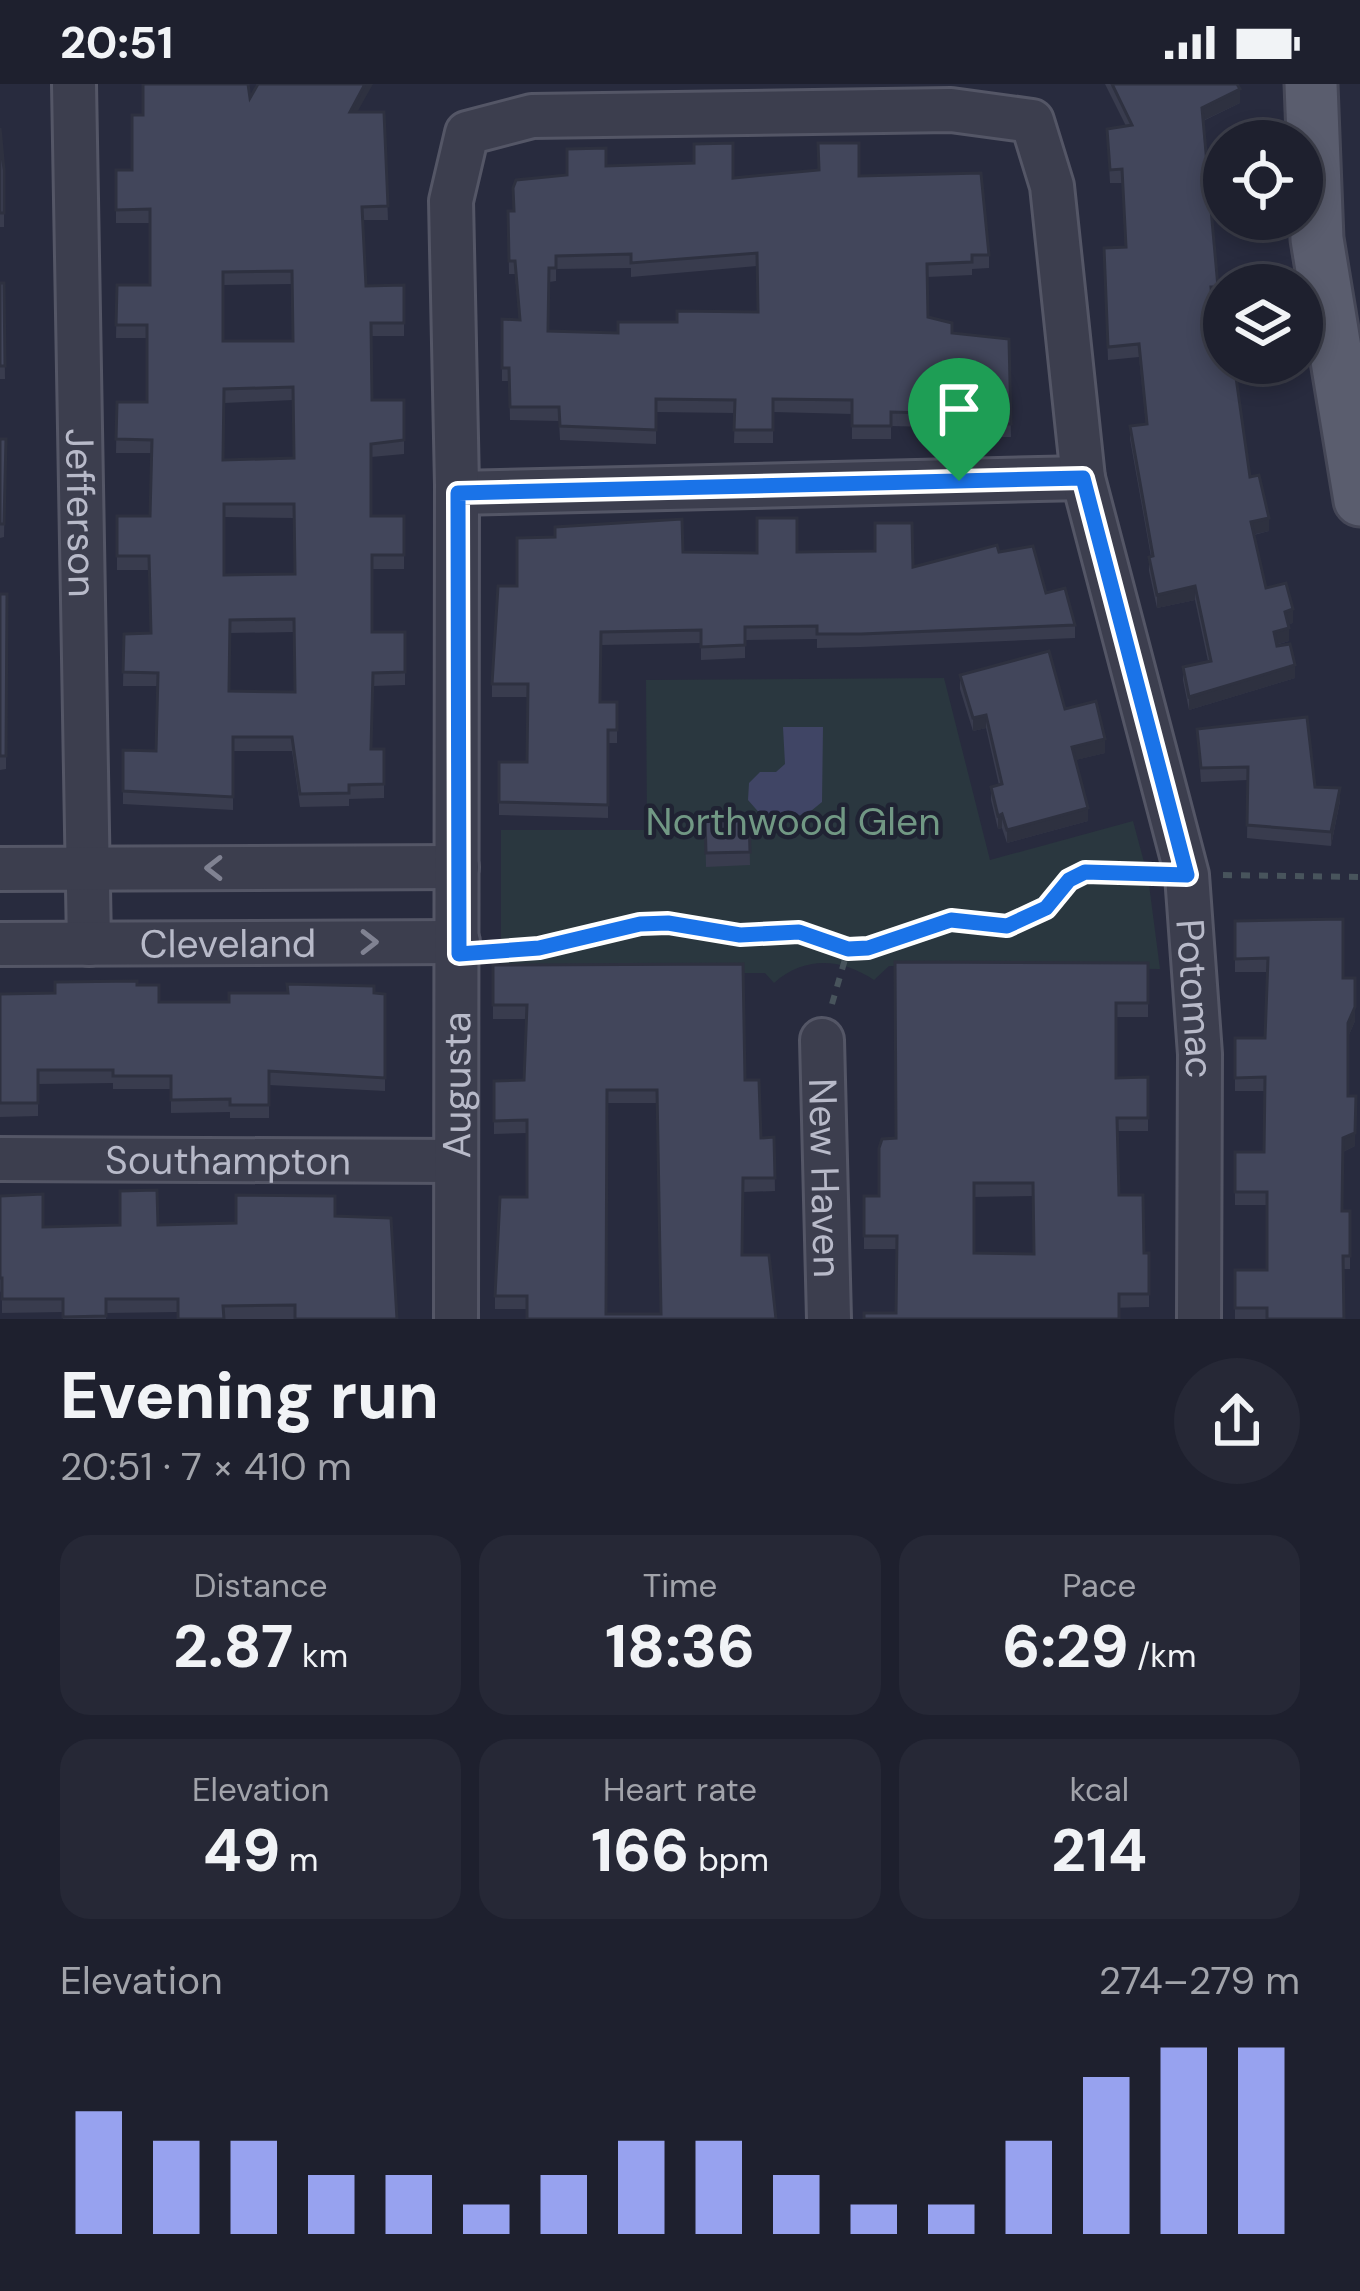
<!DOCTYPE html>
<html lang="en">
<head>
<meta charset="utf-8">
<style>
  :root { --surface:#1e202e; --page:#262836; --text:#f1f3f6; --muted:#a1a3aa; --line:#3c3e4a; --accent:#97a2ef }
  body { margin:0; font-family:"DM Sans",sans-serif; background:var(--page); color:var(--text); height:100vh; display:flex; flex-direction:column; font-size:45px; white-space:nowrap }
  * { box-sizing:border-box; margin:0 }
  p { font-size:39px; color:var(--muted) }
  .icon { flex:none; width:66px; height:66px; fill:none; stroke:currentColor; stroke-width:2; stroke-linecap:round; stroke-linejoin:round }
  .map { position:relative; height:1235px; overflow:hidden }
  .sheet { display:flex; flex-direction:column; background:var(--surface); flex:1 }
  .sheet>* { flex:none }
  .tools { position:absolute; left:1203px; top:36px; display:grid; gap:24px }
  .tools a { display:grid; place-items:center; width:120px; height:120px; border-radius:50%; background:var(--surface); box-shadow:0 6px 18px #0003,0 0 0 3px var(--line); font-size:60px }
  .pin { position:absolute; display:grid; place-items:center; width:102px; height:102px; color:#fff; margin:-123px -51px; border-radius:50% 50% 50% 0; rotate:-45deg; box-shadow:0 0 12px #0007 }
  .pin .icon { rotate:45deg }
  .round { display:grid; place-items:center; flex:none; width:126px; height:126px; border-radius:63px; background:var(--page) }
  .headline { display:flex; align-items:center; justify-content:space-between; height:204px; padding:0 60px }
  h1 { font-size:66px; font-weight:800; line-height:90px }
  .metrics { display:grid; grid-template-columns:repeat(3,1fr); gap:18px; height:204px; padding:12px 60px }
  .metrics div { display:grid; align-content:center; border-radius:30px; background:var(--page); text-align:center }
  .metrics b { font-size:60px; font-weight:800 }
  .metrics small { font-size:33px; font-weight:400 }
  .metrics p { font-size:33px }
  .chart { height:336px; padding:24px 60px }
  .chart p { display:flex; justify-content:space-between }
  .chart svg { width:100%; height:216px; margin-top:12px; stroke:var(--accent); stroke-width:6 }
  .status { display:flex; justify-content:space-between; align-items:center; height:84px; padding:0 60px; background:var(--surface); direction:ltr }
  .status svg { height:33px; fill:currentColor }
  .map>svg:first-child { display:block }
</style>
</head>
<body>
<div class="status"><b>20:51</b><svg viewBox="0 0 49 12"><path d="M0 12V9h3v3zM5 12V6h3v6zM10 12V3h3v9zM15 12V0h3v12zM26 1h20v11H26zM47 4h2v5h-2z"/></svg></div>
<div class="map">
<svg width="1360" height="1235" viewBox="0 0 1360 1235">
  <rect width="100%" height="100%" fill="#282b3e"/>
  <path fill="#2a373f" d="M944,594L990,776L1133,737L1148,793L1160,885L889,882L874,896C840,874 805,872 774,899L765,889H501V746H647L646,596Z"/>
  <path fill="#404565" d="M783,643H823L822,718L806,731L762,732L748,716L749,699L760,688H776L785,680Z"/>
  <g fill="none" stroke-linecap="round" stroke-linejoin="round">
    <g stroke="#545666" stroke-width="48">
      <g id="minor">
        <path id="s1" d="M74,0L89,860"/>
        <path d="M457,409L1083,394"/>
        <path d="M0,785L457,783"/>
        <path id="s2" d="M0,860L458,858"/>
        <path id="s3" d="M822,956L829,1235"/>
        <path id="s4" d="M0,1075L455,1077"/>
        <path id="s5" d="M456,1235L457,401L451,117L467,49L532,32L951,26L1032,37L1052,102L1083,394L1187,791L1200,970L1199,1235"/>
      </g>
    </g>
    <g stroke="#454757" stroke-width="57">
      <path id="major" d="M1311,0L1317,155L1360,416"/>
    </g>
    <g stroke="#48545c" stroke-width="6" stroke-dasharray="9 9" stroke-linecap="butt">
      <path d="M1223,791L1360,793"/>
      <path d="M492,869L668,839L740,851L799,848L848,865L868,864L951,836L1007,842L1045,824L1069,797L1085,788L1150,790"/>
      <path d="M832,920L848,865"/>
    </g>
    <use href="#minor" stroke="#3c3e4e" stroke-width="42"/>
    <use href="#major" stroke="#5a5d6e" stroke-width="51"/>
  </g>
  <g fill="#393c4e" fill-rule="evenodd">
    <path d="M1105,0H1237L1240,19L1203,37L1218,203V216H1212L1217,273L1250,393L1269,447L1254,451L1266,504L1293,539L1288,540L1289,557L1276,561L1295,594L1189,626L1183,596V583L1208,577L1195,516L1157,524L1149,487V473H1151L1130,355V342L1146,340L1139,273L1108,276L1104,164L1125,163L1122,99H1110L1107,45L1126,42Z"/>
    <path d="M250,14L357,28H384L388,136H362L366,202L404,201V252H371L372,316H404V370L371,373V432H404V485H372V548H405V601L373,602L371,665H384V714L349,715V722L300,723L292,667H233V726L123,720V666L156,667L158,602H123L124,550L150,549L149,486H117V432H150L152,369H116L117,318H147V254H116L117,201H150V139H116V86H132L143,31ZM292,200L293,257H223V201ZM293,316L294,374L223,376L224,319ZM224,433L294,434V490L224,491ZM294,548L295,608L230,607V549Z"/>
    <path d="M0,44L4,86V143H0Z"/>
    <path d="M606,82L733,94L859,92L989,171V184L972,185V191L927,193L928,233L952,249L1009,255L1011,353H967V344L891,342V355H852V330L773,328V359H734L735,329L656,328V360L560,356L559,337L510,336L509,297H502V235L519,236L515,190H509L508,127H514L567,91ZM757,182L758,228L677,238L618,249L548,247L549,198L556,197V185L631,184V193Z"/>
    <path d="M0,199H4L5,295H0Z"/>
    <path d="M0,355H6L4,453L0,454Z"/>
    <path d="M683,468H797L913,483L999,468L1046,509L1075,541V554L861,563L817,564V555L745,556V574L701,576V559L601,561L600,618H617V659H608V734L499,731V678H527L528,613H492V600L517,502Z"/>
    <path d="M0,510H7L6,685L0,686Z"/>
    <path d="M960,591L1065,625L1105,669L1075,676L1088,737L1007,759L1002,744L998,745L991,716V703L999,701L986,644L973,647L960,605Z"/>
    <path d="M1197,645L1340,717L1331,762L1247,754L1248,696L1201,698Z"/>
    <path d="M749,732L750,781L706,783L705,733Z"/>
    <path d="M1235,837L1343,894L1355,937L1348,953V1012L1355,1062L1343,1068L1342,1127H1350V1185H1343L1344,1235H1235V1186H1267V1121H1235V1068H1264L1265,1007H1235V954H1265L1268,888H1235Z"/>
    <path d="M1148,879V933H1116V994L1148,993V1047H1117L1119,1111L1144,1169H1149V1223L896,1229L897,1165H864V1112H879ZM1033,1112L1034,1170L974,1169V1113Z"/>
    <path d="M493,881L745,996L761,1054L774,1053L775,1107L743,1108V1171L776,1228L527,1235V1225H495V1212L527,1113V1049L494,1050V997L524,996L526,935H493ZM607,1019H657L661,1230H606Z"/>
    <path d="M137,901L159,918H229L385,910V1007L269,1001V1034H230V1028L171,1029V1005H113V999L38,1000V1032L0,1033V910L55,909Z"/>
    <path d="M0,1112L43,1143L236,1139L335,1132L397,1235H178V1228L106,1229V1235H63V1228L2,1229V1207L0,1208Z"/>
  </g>
  <g fill="#2e3140">
    <path d="M365,0H373L350,41V28Z"/>
    <path d="M1240,5V19L1202,37V24Z"/>
    <path d="M1269,434V447L1251,451V438Z"/>
    <path d="M1195,502V516L1157,524V511Z"/>
    <path d="M1293,525V539L1285,541V528Z"/>
    <path d="M1289,544V557L1274,561V548Z"/>
    <path d="M1295,581V594L1189,626V613Z"/>
    <path d="M986,631V644L973,647V634Z"/>
    <path d="M1105,655V669L1072,677V663Z"/>
    <path d="M1340,704V717L1331,762V748Z"/>
    <path d="M1088,724V737L1007,759V746Z"/>
    <path d="M1002,730V744L998,745V732Z"/>
    <path d="M1355,923V937L1348,953V939Z"/>
    <path d="M1356,1012L1355,1062L1343,1068V1054Z"/>
  </g>
  <g fill="#42465b" stroke="#2e3140" stroke-width="3" fill-rule="evenodd">
    <path d="M143,0H248L250,14L258,0H365L350,28H384L388,122L362,123L366,202L404,201V239H371L372,316H404V356L371,360V432H404V471H372V548H405V588L373,589L371,665H384V700L349,701V709L300,710L292,653H233V713L123,707V666L156,667L158,589L123,588L124,550L151,549L149,472H117V432H150L152,356L116,355L117,318H147V241H116L117,201H150V125L116,126V86H132V31H143ZM292,187L293,257H223V188ZM293,303L294,374L223,376L224,305ZM224,420H294L295,490L224,491ZM294,535L295,608L229,607L230,536Z"/>
    <path d="M1112,0H1237L1240,5L1202,24L1218,203H1211L1217,273L1224,272V279H1234L1250,393L1259,391L1269,434L1251,438L1266,504L1286,499L1293,525L1285,528L1289,544L1274,548L1277,562L1290,560L1295,581L1189,613L1183,583L1211,577L1195,502L1157,511L1149,473L1153,472L1130,342L1147,340L1139,260L1108,263L1104,164L1126,163L1122,85L1110,86L1107,45L1132,41Z"/>
    <path d="M0,44L4,86V129H0Z"/>
    <path d="M733,59V94L819,86L818,59H859V92L981,89L989,171H972V178L927,180L928,233L952,239V249L1009,255L1011,340H967V330L891,328V342H852V316L773,315V346H734L735,316L656,315V346L560,342L559,323H510L509,284H502V235L520,236L515,177H509L508,127H514L513,104L516,96L567,91V65L606,64V82L694,79V60ZM757,169L758,228L677,227V238H618V249L548,247L549,184H556V172L631,170V179Z"/>
    <path d="M0,199H4L5,282H0Z"/>
    <path d="M0,355H6L4,440H0Z"/>
    <path d="M757,434H797V468L875,467V439H912L913,483L997,461L999,468L1033,462L1046,509L1065,504L1075,541L861,550H817V542L745,543V561L701,563V546L601,548L600,618H617V646H608V721L499,718V678H527L528,600H492L498,502H517V454L555,453V443L682,435L683,468L757,469Z"/>
    <path d="M0,510H7L6,672H0Z"/>
    <path d="M1049,567L1065,625L1096,617L1105,655L1072,663L1088,724L1007,746L1002,730L998,732L991,703L1002,700L986,631L973,634L960,591Z"/>
    <path d="M1307,633L1315,703L1340,704L1331,748L1247,741L1248,683L1201,684L1197,645Z"/>
    <path d="M749,732L750,768L706,769L705,733Z"/>
    <path d="M1343,835V894H1355V923L1348,939V1012H1356L1355,1049L1343,1054L1342,1127H1350V1172H1343L1344,1235H1267V1224H1235V1186H1267V1108H1235V1068H1264L1265,993L1235,994V954H1265L1268,874L1235,875V837Z"/>
    <path d="M895,878L1148,879V919H1116V994L1148,993V1034H1117L1119,1111H1143L1144,1169H1149V1210H1119V1235H864V1229H896L897,1152H864V1112H879V1064L882,1055L896,1054ZM974,1099H1033L1034,1170L974,1169Z"/>
    <path d="M743,880L745,996H759L761,1054L774,1053L775,1094H743L742,1171H769L776,1235H527V1212H495L500,1113H527V1036L494,1037V997L524,996L527,921H493V881ZM607,1006H657L661,1230H606Z"/>
    <path d="M137,897V901H159V918H229V909H288L287,900L374,902V909L385,910V994L269,987V1021H230V1015L171,1016V992H113V986H38V1019H0V910L55,909V898Z"/>
    <path d="M157,1106L158,1141L236,1139V1111L335,1112V1132L391,1134L397,1235H295V1221L223,1222L224,1235H178V1215H106V1232L63,1233V1215H2V1194H0V1112L43,1110V1143L120,1141V1107Z"/>
  </g>
  <defs><path id="oneway-chevron" d="M-2-3.5L2.5 0L-2 3.5" fill="none" stroke-width="1.6" stroke-linecap="round" stroke-linejoin="round" transform="scale(3)"/></defs>
  <g stroke="#808292">
    <use href="#oneway-chevron" transform="translate(214 784) rotate(180)"/>
    <use href="#oneway-chevron" transform="translate(369 858)"/>
  </g>
  <g fill="none" stroke-linecap="round" stroke-linejoin="round">
    <g stroke="#fff" stroke-width="24">
      <path id="route" d="M1083,394L1187,791L1085,788L1069,796L1046,824L1007,842L951,836L868,864L848,865L799,848L740,851L668,839L640,840L539,864L459,870L458,409Z"/>
    </g>
    <use href="#route" stroke="#1a73e8" stroke-width="15"/>
  </g>
  <g text-anchor="middle" dominant-baseline="central" stroke-width="9" stroke-linejoin="round" paint-order="stroke">
    <g font-size="39" fill="#b8bac9" stroke="#202333">
      <text stroke="none"><textPath href="#s1" startOffset="429">Jefferson</textPath></text>
      <text stroke="none"><textPath href="#s2" startOffset="228">Cleveland</textPath></text>
      <text stroke="none"><textPath href="#s5" startOffset="2652">Potomac</textPath></text>
      <text stroke="none"><textPath href="#s5" startOffset="234">Augusta</textPath></text>
      <text stroke="none"><textPath href="#s4" startOffset="228">Southampton</textPath></text>
      <text stroke="none"><textPath href="#s3" startOffset="138">New Haven</textPath></text>
    </g>
    <g font-size="39" fill="#719884" stroke="#202333">
      <text x="793" y="737">Northwood Glen</text>
    </g>
  </g>
</svg>
<div class="tools">
<a><svg class="icon" aria-label="locate" viewBox="0 0 24 24"><circle cx="12" cy="12" r="6"/><path d="M12 2v4M12 18v4M2 12h4M18 12h4"/></svg></a>
<a><svg class="icon" aria-label="layers" viewBox="0 0 24 24"><path d="M12 4l9 5-9 5-9-5zM3 14l9 5 9-5"/></svg></a>
</div>
<div class="pin" style="left:959px;top:397px;background:#1e9e55"><svg class="icon" aria-label="arrive" viewBox="0 0 24 24"><path d="M6 21V4h12l-3 4 3 4H6"/></svg></div>
</div>
<section class="sheet">
<div class="headline"><div><h1>Evening run</h1><p>20:51 · 7 × 410 m</p></div><a class="round"><svg class="icon" aria-label="share" viewBox="0 0 24 24"><path d="M12 15V3M7 8l5-5 5 5M5 13v7h14v-7"/></svg></a></div>
<div class="metrics">
<div><p>Distance</p><b>2.87<small> km</small></b></div>
<div><p>Time</p><b>18:36</b></div>
<div><p>Pace</p><b>6:29<small> /km</small></b></div>
</div>
<div class="metrics">
<div><p>Elevation</p><b>49<small> m</small></b></div>
<div><p>Heart rate</p><b>166<small> bpm</small></b></div>
<div><p>kcal</p><b>214</b></div>
</div>
<div class="chart"><p><span>Elevation</span>274–279 m</p>
<svg viewBox="0 0 160 44" preserveAspectRatio="none"><path d="M5 44V19M15 44V25M25 44V25M35 44V32M45 44V32M55 44V38M65 44V32M75 44V25M85 44V25M95 44V32M105 44V38M115 44V38M125 44V25M135 44V12M145 44V6M155 44V6"/></svg>
</div>
</section>
</body>
</html>
